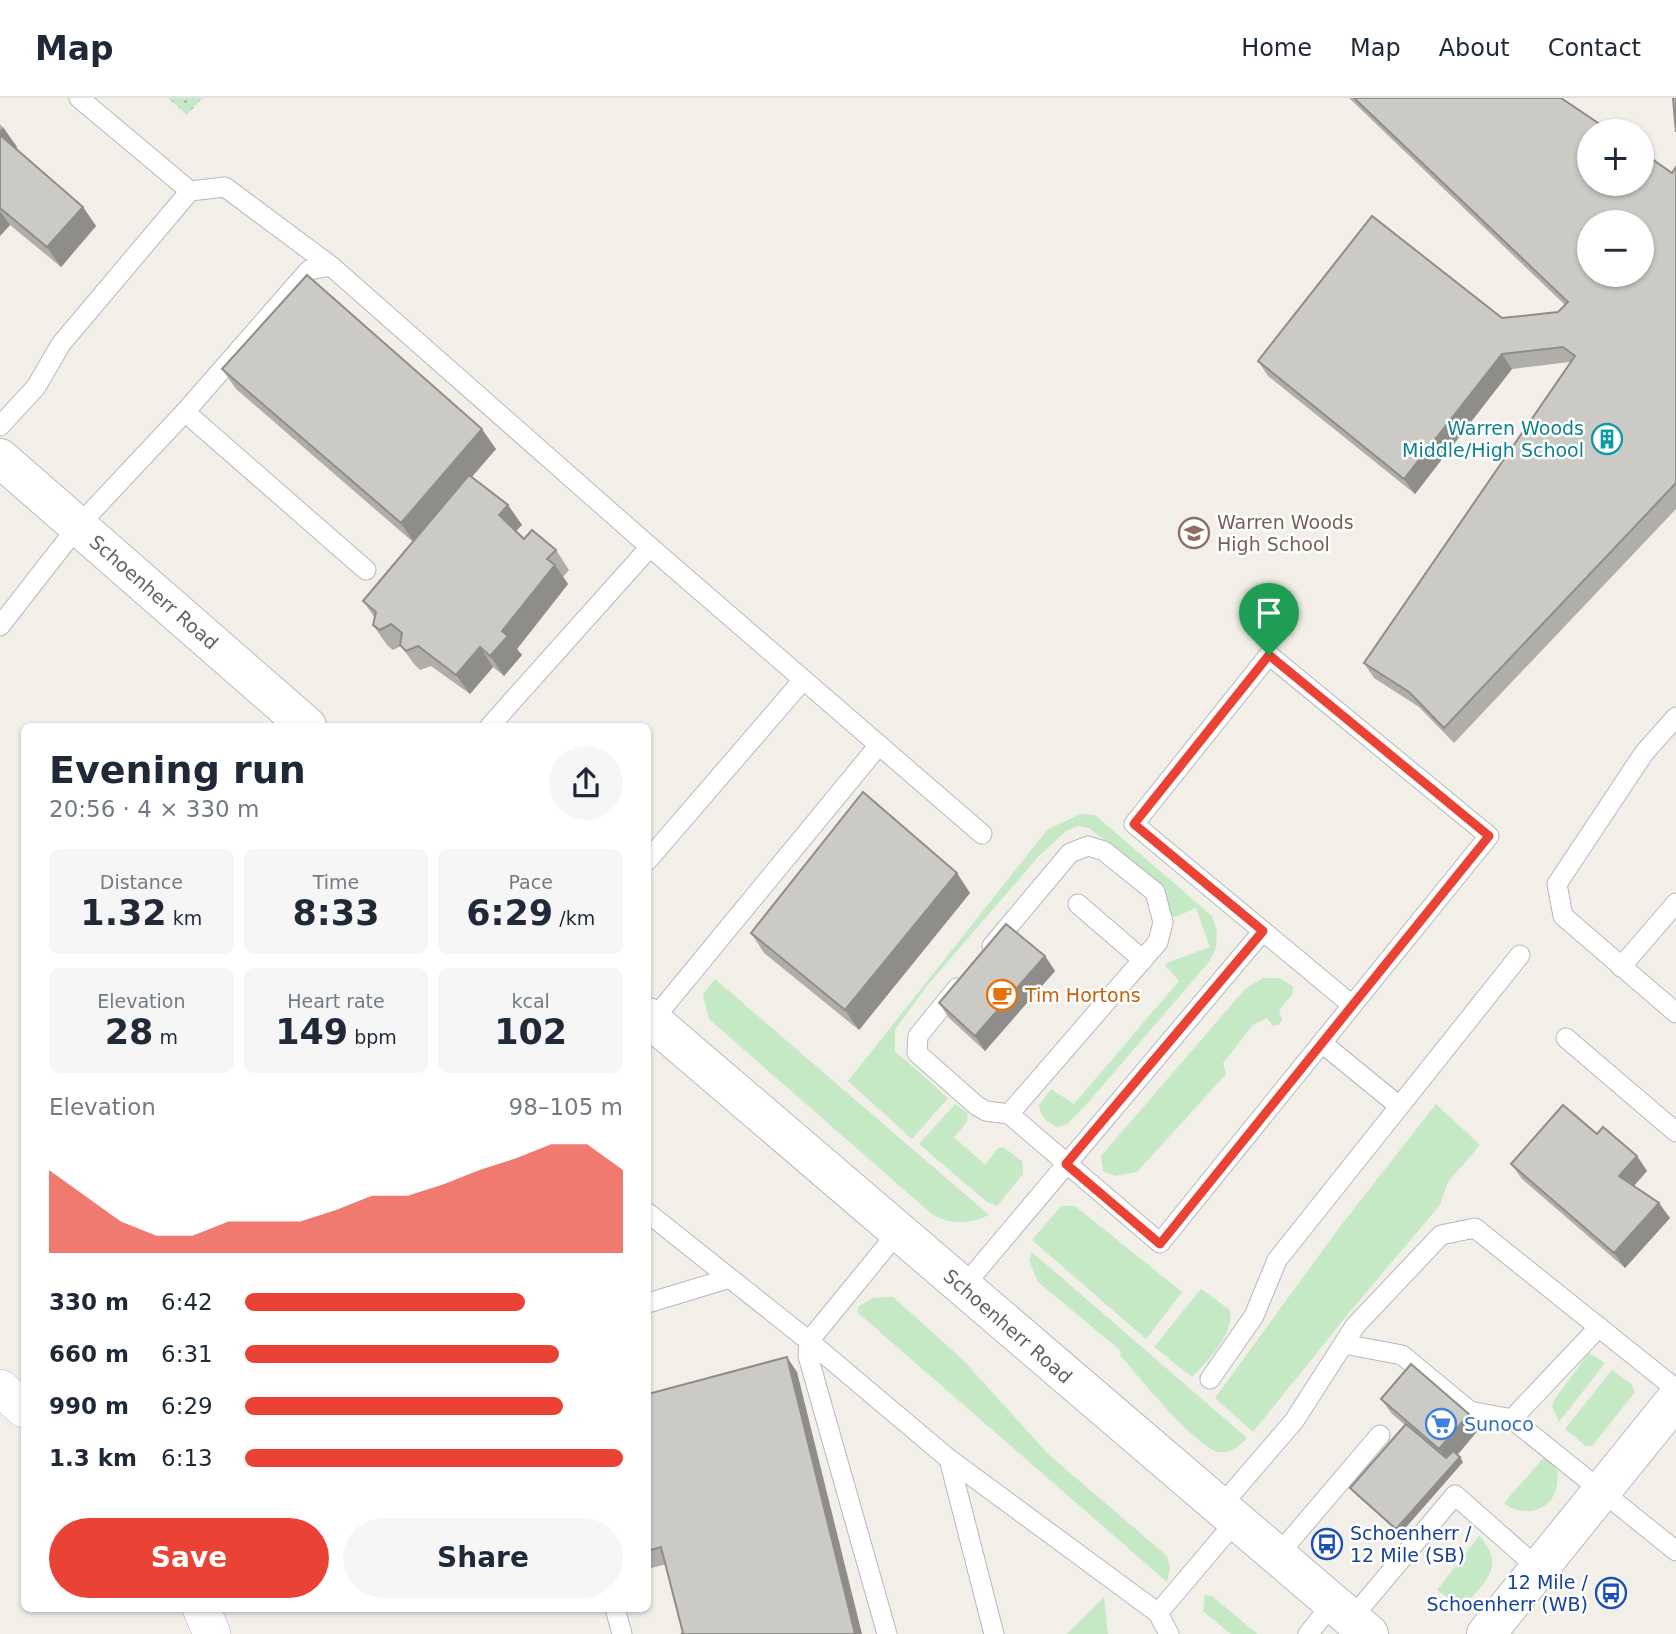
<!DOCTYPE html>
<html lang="en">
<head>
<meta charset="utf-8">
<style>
  :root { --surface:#fff; --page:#f6f6f7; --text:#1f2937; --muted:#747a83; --line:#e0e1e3; --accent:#ea4335 }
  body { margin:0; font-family:"DejaVu Sans",sans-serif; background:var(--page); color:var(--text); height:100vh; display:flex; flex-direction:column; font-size:26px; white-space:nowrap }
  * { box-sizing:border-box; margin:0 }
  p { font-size:23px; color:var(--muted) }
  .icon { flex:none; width:38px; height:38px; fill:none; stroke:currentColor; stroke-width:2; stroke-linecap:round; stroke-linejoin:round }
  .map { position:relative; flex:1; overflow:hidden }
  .sheet { position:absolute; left:21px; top:625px; width:630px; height:889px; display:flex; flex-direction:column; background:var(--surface); border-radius:10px; box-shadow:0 2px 5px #0004 }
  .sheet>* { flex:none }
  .tools { position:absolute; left:1577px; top:21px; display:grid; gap:14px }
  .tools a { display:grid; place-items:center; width:77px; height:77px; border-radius:50%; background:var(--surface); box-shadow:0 2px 5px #0004; font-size:35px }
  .pin { position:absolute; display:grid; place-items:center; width:60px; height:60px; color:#fff; margin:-72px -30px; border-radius:50% 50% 50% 0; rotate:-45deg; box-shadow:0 0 7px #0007 }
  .pin .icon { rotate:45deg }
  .round { display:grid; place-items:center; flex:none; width:74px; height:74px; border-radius:37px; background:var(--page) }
  .summary { display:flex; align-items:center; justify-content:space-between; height:119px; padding:0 28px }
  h1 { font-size:38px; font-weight:600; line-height:52px }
  .stats { display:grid; grid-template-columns:repeat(3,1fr); gap:10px; height:119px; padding:7px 28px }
  .stats div { display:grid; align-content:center; border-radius:10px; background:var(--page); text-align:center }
  .stats b { font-size:35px; font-weight:600 }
  .stats small { font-size:19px; font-weight:400 }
  .stats p { font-size:19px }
  .chart { height:196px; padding:14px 28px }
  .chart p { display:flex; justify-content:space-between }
  .chart svg { width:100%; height:126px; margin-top:7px; fill:var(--accent); opacity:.7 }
  .cta { display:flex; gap:14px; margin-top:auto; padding:14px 28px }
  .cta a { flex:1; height:80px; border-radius:42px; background:var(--accent); color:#fff; font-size:28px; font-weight:600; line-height:80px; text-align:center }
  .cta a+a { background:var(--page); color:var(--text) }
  ul { padding:0 28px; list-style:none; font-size:23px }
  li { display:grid; grid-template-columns:112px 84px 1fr; align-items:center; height:52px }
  li i { height:18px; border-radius:9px; background:var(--accent) }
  header { display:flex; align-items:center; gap:42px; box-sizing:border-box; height:98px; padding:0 35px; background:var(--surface); border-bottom:2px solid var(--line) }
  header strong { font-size:33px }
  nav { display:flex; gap:38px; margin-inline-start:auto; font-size:24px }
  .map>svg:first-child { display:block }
</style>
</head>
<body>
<header>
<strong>Map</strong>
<nav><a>Home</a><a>Map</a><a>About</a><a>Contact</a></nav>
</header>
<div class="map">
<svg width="1676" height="1536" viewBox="0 0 1676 1536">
  <defs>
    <pattern id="park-dots" width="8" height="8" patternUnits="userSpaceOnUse" patternTransform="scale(1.75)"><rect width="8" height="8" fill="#c5e8c5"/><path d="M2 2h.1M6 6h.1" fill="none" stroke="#a3c0a4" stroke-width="1.8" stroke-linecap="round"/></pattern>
  </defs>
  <rect width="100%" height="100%" fill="#f1efe8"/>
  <g fill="#c5e8c5">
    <path d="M1081,716L1095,717L1212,818L1217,833L1216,850L1209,864L1085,1008L1067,1026L1058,1029C1047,1024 1041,1020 1039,1007L1051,991L1074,1006L1179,883L1164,866L1210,849L1196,810L1175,819L1171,817L1122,756L1089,730L1078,728L1066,733L1038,759L926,889L895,932V953L948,1000L912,1041L848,983L1048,731Z"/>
    <path d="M1263,880H1279L1293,888L1292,897L1279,912L1282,922L1279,927L1273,928L1267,920L1253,927L1223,965L1226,976L1137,1074L1115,1078L1103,1073L1101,1058L1245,891Z"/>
    <path d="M715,881L989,1117C970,1126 952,1127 933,1117L709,921L703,896Z"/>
    <path d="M955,1006L968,1015L967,1024L954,1039L985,1067L998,1050L1003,1049L1022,1063L1023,1076L997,1108L987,1104L919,1046Z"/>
    <path d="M1436,1006L1480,1047L1448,1084L1440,1107L1348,1216L1253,1334L1215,1300L1339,1130Z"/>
    <path d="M1061,1108H1075L1182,1194L1146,1241L1032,1142Z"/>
    <path d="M1032,1154L1247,1340C1239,1348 1231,1356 1218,1354C1195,1348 1137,1277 1120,1257L1121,1253L1038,1184L1029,1162Z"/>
    <path d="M1201,1191L1230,1212C1234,1237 1208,1262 1192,1279L1154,1249Z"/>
    <path d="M893,1199L963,1262L1049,1357L1167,1458L1170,1470L1167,1484L857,1214L859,1208L873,1200Z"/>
    <path d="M1589,1255L1605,1265L1559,1324L1552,1308L1554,1302Z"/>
    <path d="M1612,1272L1631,1286L1635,1294L1592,1348H1586L1565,1331Z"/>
    <path d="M1546,1357L1558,1374C1557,1379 1558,1386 1556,1391C1550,1415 1521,1419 1504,1405Z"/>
    <path d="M1479,1438C1508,1468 1483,1486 1462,1510L1437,1492Z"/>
    <path d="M1205,1497L1212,1498L1257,1536H1231L1203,1513Z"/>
    <path d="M1104,1499L1108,1536H1067Z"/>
  </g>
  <path fill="url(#park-dots)" d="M168,0H202L187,17Z"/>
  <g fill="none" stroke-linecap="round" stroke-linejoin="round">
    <g stroke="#b5b8bc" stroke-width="21">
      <g id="service">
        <path d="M190,93L225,89L331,168"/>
        <path d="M185,314L366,472"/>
        <path d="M0,328L36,289L61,246L190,93L79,0"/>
        <path d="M650,449L879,647"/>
        <path d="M0,528L78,428L185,314L309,172L331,168L650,449L490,628"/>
        <path d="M1676,619L1644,655L1557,786L1563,818L1676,915"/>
        <path d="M648,762L803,582"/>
        <path d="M1078,806L1143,862"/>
        <path d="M992,848L1070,755L1088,748L1104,753L1155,794L1163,824L1158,844L1009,1016"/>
        <path d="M1621,869L1676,805"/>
        <path d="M957,890L918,938L917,955L977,1008L986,1013L1009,1016L1160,1145L1489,738L1269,557L1134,726L1352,907"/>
        <path d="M652,923L879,647L982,736"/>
        <path d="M1566,940L1676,1034"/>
        <path d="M1322,945L1399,1008"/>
        <path d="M648,1115L809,1243L949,1361L994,1536"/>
        <path d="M963,1189L1263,833"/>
        <path d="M648,1205L727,1181"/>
        <path d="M1344,1246L1402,1257L1470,1313L1512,1321L1676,1453"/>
        <path d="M1210,1281L1254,1218L1277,1162L1520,857"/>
        <path d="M1512,1321L1599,1229"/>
        <path d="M949,1361L1158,1515"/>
        <path d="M1220,1409L1294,1323L1355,1228L1441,1137L1475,1130L1676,1291"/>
        <path d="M1277,1458L1380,1337"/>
        <path d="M615,1510L622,1536"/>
        <path d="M1351,1521L1455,1397L1539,1471"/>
        <path d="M887,1536L808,1258L809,1243L898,1134"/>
        <path d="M1169,1536L1158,1515L1236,1423"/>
        <path d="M1308,1536L1333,1505"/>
      </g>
    </g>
    <g stroke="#b5b8bc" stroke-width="38">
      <g id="minor">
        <path d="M0,1290L24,1311"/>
        <path d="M201,1510L212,1536"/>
      </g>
    </g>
    <g stroke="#b6babf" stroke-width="40">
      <g id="secondary">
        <path d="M0,360L307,628"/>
        <path d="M648,919L1369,1536"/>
        <path d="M1486,1536L1676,1301"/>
      </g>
    </g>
    <use href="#service" stroke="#fff" stroke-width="19"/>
    <use href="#minor" stroke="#fff" stroke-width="37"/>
    <use href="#secondary" stroke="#fff" stroke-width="38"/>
  </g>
  <g fill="#afaea9">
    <path d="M1349,0H1561L1672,75L1676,69V411L1454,645L1419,609L1374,580L1364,565L1570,264L1512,271L1415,396L1268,278L1258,263L1502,220L1558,214L1565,207Z"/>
    <path d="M0,26L17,49L16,50L83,109L96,128L61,169L10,127L0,138Z"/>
    <path d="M222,271L496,351L472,379L508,407L522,427L516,433L524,441L556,452L569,472L563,479L568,486L517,551L522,557L504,578L493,569L470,596L431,568L420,572L414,566L401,548L393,552L387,547L373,527L375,520L363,503L413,444L236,291Z"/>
    <path d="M970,795L859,932L764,855L751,835Z"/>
    <path d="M1045,858L1055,873L985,953L949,920L939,905Z"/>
    <path d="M1597,1036L1637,1058L1647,1073L1634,1088L1670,1120L1625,1170L1522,1081L1511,1066Z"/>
    <path d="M797,1274L683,1535L666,1466L648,1471V1296Z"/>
    <path d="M1381,1301L1479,1331L1457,1357L1463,1364L1400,1436L1354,1395L1350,1390L1405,1327L1392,1316Z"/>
  </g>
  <g fill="#8f8d8a">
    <path d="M3,29L17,49L12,55L0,37V33Z"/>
    <path d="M83,109L96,128L61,169L47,149Z"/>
    <path d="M0,113L10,127L0,138Z"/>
    <path d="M1502,256L1512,271L1415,396L1404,381Z"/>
    <path d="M482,331L496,351L414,445L401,425Z"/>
    <path d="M508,407L522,427L513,436L499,417Z"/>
    <path d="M555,467L568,486L517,551L522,557L504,578L490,558L502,533Z"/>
    <path d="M480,549L493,569L470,596L456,577Z"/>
    <path d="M957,775L970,795L859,932L845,912Z"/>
    <path d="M1045,858L1055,873L985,953L975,938Z"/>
    <path d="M1637,1058L1647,1073L1629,1093L1619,1078Z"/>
    <path d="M1659,1105L1670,1120L1625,1170L1614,1155Z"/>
    <path d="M787,1259L797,1274L862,1536H855Z"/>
    <path d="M1469,1316L1479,1331L1450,1366L1439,1351Z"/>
    <path d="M1460,1359L1463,1364L1400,1436L1396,1431Z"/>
  </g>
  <g fill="#cccac5" stroke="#8f8d8a" stroke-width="2" fill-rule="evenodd">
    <path d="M1354,0H1561L1610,33H1589V86H1642V54L1672,75L1676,69V385L1444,630L1409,594L1364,565L1575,258L1563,249L1502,256L1404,381L1258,263L1372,118L1502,220L1558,214L1568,204ZM1589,124H1642V177H1589Z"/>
    <path d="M1673,0H1676V34Z"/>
    <path d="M0,37L83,109L47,149L0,110Z"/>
    <path d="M307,177L482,331L401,425L222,271Z"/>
    <path d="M469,377L508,407L499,417L524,441L532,432L556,452L547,461L555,467L502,533L508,538L490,558L480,549L456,577L418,548L406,553L400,547L402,535L391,526L380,532L373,527L376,514L363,503Z"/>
    <path d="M863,694L957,775L845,912L751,835Z"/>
    <path d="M1006,826L1045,858L975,938L939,905Z"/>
    <path d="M1563,1007L1597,1036L1603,1029L1637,1058L1619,1078L1659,1105L1614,1155L1511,1066Z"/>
    <path d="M787,1259L855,1536H681L683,1535L661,1449L648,1453V1296Z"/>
    <path d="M1411,1266L1469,1316L1439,1351L1381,1301Z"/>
    <path d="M1406,1326L1446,1360L1453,1353L1460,1359L1396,1431L1350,1390Z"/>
  </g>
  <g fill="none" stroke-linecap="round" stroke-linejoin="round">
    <g stroke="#fff" stroke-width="14">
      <path id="route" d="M1269,557L1489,738L1160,1146L1066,1066L1263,833L1134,726Z"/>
    </g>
    <use href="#route" stroke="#ea4335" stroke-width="9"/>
  </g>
  <defs>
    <g id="building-ring" transform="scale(1.575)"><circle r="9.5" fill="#fff" stroke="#0f9aa8" stroke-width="1.5"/><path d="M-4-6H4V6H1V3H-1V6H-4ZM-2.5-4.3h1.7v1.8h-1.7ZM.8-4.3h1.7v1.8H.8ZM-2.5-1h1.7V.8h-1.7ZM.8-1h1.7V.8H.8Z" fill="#0f9aa8"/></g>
    <g id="school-ring" transform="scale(1.575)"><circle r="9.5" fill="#fff" stroke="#8d6e63" stroke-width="1.5"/><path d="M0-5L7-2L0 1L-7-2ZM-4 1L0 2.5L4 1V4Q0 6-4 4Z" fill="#8d6e63"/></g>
    <g id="cafe-ring" transform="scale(1.575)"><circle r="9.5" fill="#fff" stroke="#e8710a" stroke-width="1.5"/><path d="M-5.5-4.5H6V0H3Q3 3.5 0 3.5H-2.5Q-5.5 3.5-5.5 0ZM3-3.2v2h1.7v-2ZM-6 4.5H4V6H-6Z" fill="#e8710a"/></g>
    <g id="supermarket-ring" transform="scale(1.575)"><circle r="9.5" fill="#fff" stroke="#3f7fe0" stroke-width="1.5"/><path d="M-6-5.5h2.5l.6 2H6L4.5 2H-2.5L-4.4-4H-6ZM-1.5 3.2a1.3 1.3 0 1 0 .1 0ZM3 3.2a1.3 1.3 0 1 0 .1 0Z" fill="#3f7fe0"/></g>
    <g id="bus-ring" transform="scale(1.575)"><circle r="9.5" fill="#fff" stroke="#1a4fb4" stroke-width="1.5"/><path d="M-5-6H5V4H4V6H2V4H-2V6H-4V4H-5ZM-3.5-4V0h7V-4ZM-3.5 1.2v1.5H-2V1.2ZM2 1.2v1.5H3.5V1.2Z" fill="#1a4fb4"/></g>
  </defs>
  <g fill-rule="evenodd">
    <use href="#building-ring" x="1607" y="341"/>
    <use href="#school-ring" x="1194" y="435"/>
    <use href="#cafe-ring" x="1002" y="897"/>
    <use href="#supermarket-ring" x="1441" y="1326"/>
    <use href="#bus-ring" x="1327" y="1446"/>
    <use href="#bus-ring" x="1611" y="1495"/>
  </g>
  <g text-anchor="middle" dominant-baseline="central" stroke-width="5" stroke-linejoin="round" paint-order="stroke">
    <g font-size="19" fill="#0d838f" stroke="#fff" text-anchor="end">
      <text x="1584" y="330">Warren Woods<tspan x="1584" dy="22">Middle/High School</tspan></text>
    </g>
    <g font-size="19" fill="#785e54" stroke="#fff" text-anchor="start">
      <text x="1217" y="424">Warren Woods<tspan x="1217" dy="22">High School</tspan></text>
    </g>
    <g font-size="19" fill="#5f6368" stroke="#fff">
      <text transform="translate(154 494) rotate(41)">Schoenherr Road</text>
      <text transform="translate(1008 1228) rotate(41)">Schoenherr Road</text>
    </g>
    <g font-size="19" fill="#c56008" stroke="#fff" text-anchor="start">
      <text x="1025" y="897">Tim Hortons</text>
    </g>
    <g font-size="19" fill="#366cbe" stroke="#fff" text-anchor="start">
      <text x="1464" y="1326">Sunoco</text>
    </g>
    <g font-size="19" fill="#164399" stroke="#fff" text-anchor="start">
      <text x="1350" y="1435">Schoenherr /<tspan x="1350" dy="22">12 Mile (SB)</tspan></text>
      <text x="1588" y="1484" text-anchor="end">12 Mile /<tspan x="1588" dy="22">Schoenherr (WB)</tspan></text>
    </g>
  </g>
</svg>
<div class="tools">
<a>+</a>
<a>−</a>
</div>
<div class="pin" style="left:1269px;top:557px;background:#1e9e55"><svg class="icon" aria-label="arrive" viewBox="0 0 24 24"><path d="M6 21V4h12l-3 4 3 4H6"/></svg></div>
<section class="sheet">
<div class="summary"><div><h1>Evening run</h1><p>20:56 · 4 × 330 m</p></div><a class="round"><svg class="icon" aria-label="share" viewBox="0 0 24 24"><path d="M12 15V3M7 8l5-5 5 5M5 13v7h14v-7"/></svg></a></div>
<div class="stats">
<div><p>Distance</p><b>1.32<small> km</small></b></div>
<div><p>Time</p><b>8:33</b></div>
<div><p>Pace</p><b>6:29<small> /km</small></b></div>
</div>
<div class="stats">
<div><p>Elevation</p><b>28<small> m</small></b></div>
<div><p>Heart rate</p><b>149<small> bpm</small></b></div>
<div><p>kcal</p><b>102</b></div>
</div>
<div class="chart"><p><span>Elevation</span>98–105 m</p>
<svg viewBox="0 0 160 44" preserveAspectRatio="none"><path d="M0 44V15L10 24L20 33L30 38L40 38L50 33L60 33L70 33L80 29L90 24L100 24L110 20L120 15L130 11L140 6L150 6L160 15V44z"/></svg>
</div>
<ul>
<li><b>330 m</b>6:42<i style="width:74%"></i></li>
<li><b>660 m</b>6:31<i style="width:83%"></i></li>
<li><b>990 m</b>6:29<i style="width:84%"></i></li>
<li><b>1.3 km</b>6:13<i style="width:100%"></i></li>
</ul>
<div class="cta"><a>Save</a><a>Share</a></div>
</section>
</div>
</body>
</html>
